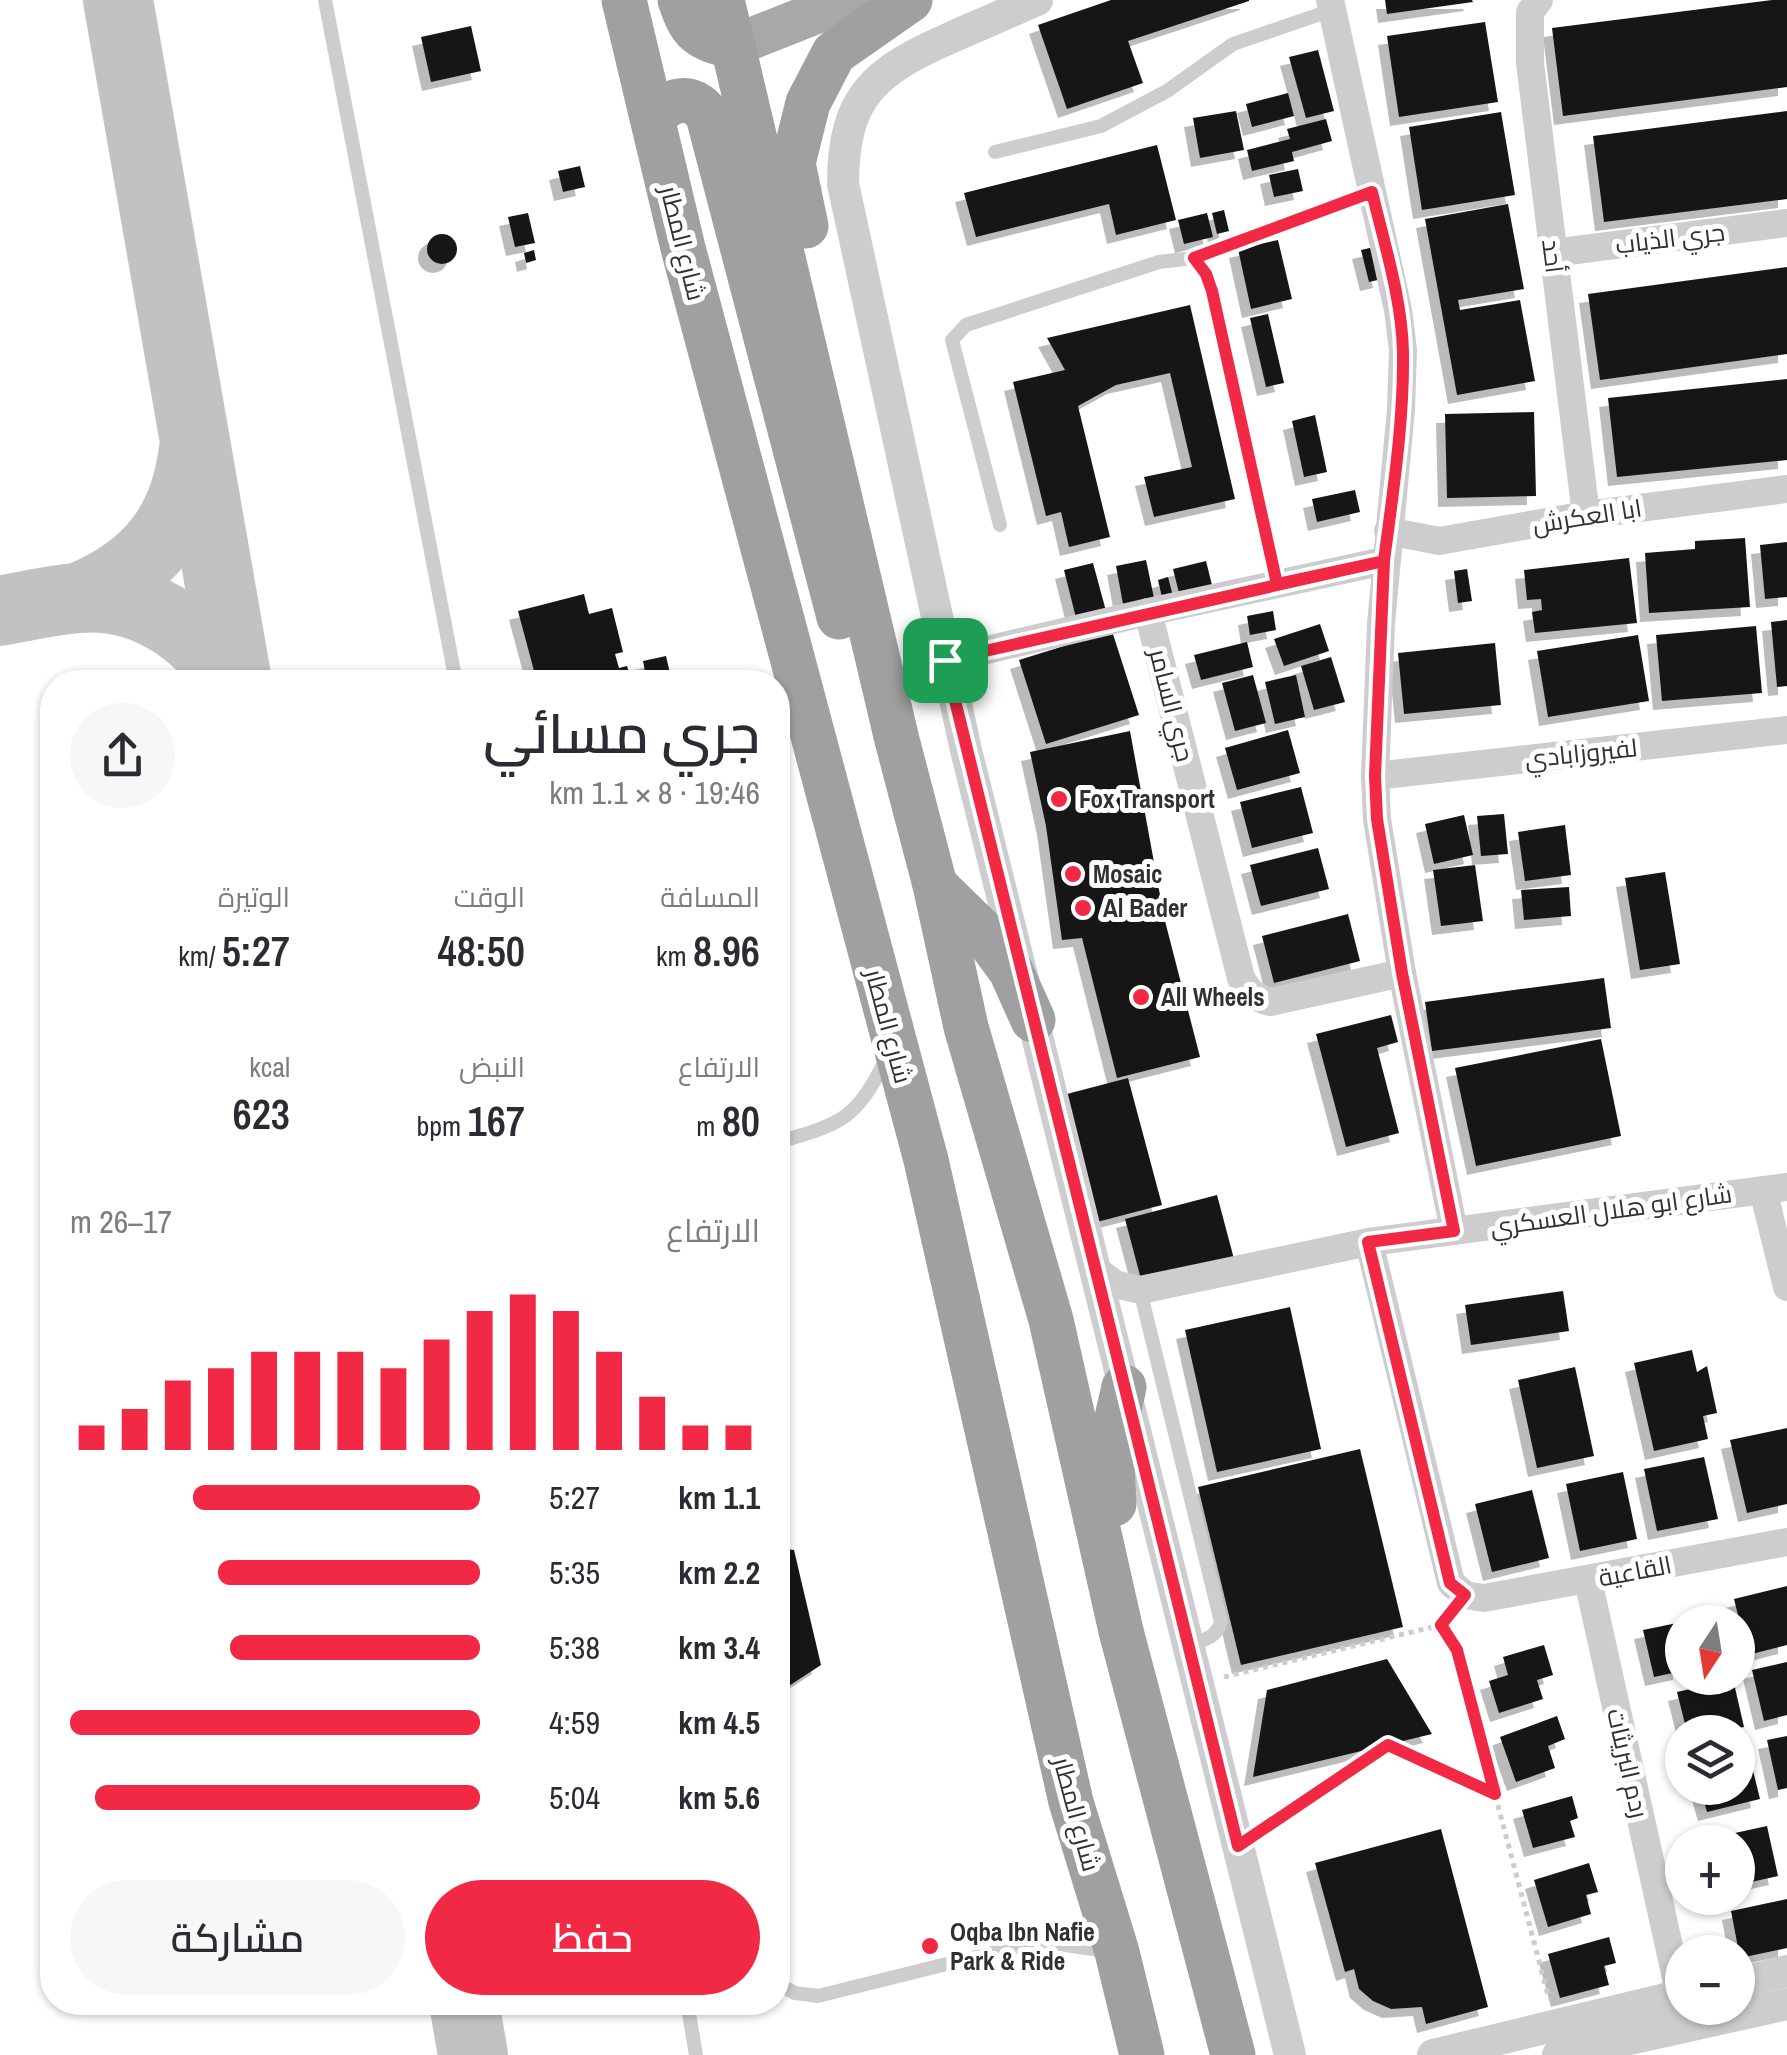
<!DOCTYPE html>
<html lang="ar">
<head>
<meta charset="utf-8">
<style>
  :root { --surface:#fff; --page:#f7f7f7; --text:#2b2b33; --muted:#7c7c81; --accent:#f12944 }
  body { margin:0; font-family:"Archivo Narrow",Cairo,sans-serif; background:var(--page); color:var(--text); direction:rtl; height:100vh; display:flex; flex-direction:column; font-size:38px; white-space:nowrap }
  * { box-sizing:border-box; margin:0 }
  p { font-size:32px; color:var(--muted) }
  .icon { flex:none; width:55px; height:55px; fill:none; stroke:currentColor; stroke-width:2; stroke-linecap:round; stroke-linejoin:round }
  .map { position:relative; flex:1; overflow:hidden; direction:ltr }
  .panel { position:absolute; left:40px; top:670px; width:750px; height:1345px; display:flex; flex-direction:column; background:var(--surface); border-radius:40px; box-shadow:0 2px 8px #0004; direction:rtl }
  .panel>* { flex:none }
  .needle { width:65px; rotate:192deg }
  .tools { position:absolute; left:1665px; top:1605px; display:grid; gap:20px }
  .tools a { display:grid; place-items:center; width:90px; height:90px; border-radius:50%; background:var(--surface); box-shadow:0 2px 8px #0004; font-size:50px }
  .pin { position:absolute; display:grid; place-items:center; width:85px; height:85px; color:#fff; margin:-42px; border-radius:20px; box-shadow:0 5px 15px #0006 }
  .round { display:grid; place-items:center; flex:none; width:105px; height:105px; border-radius:52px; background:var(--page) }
  .overview { display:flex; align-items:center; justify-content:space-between; height:170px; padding:0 30px }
  h1 { font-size:55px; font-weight:600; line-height:75px }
  .metrics { display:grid; grid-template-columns:repeat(3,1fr); gap:15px; height:170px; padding:10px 30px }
  .metrics div { display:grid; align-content:center }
  .metrics b { font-size:42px; font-weight:600 }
  .metrics small { font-size:28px; font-weight:400 }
  .metrics p { font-size:28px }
  .chart { height:280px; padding:20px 30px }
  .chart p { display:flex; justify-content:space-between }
  .chart svg { width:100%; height:180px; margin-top:10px; stroke:var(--accent); stroke-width:6 }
  .cta { display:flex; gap:20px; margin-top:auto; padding:20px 30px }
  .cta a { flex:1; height:115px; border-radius:60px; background:var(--accent); color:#fff; font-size:40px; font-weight:600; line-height:115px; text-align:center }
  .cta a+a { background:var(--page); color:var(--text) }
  ul { padding:0 30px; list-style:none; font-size:32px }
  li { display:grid; grid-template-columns:160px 120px 1fr; align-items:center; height:75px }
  li i { height:25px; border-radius:12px; background:var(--accent) }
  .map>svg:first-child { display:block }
</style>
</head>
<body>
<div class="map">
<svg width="1787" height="2055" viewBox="0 0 1787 2055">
  <defs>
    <filter id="shadow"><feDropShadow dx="-9" dy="9" stdDeviation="0" flood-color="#0004"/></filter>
  </defs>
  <rect width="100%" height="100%" fill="#fff"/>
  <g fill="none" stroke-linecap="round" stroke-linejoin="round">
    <g stroke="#c2c2c2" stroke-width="70">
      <path d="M118,0L237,682"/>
      <path d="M81,597C149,568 185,524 194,449"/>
      <path d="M0,611C26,606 52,600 78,598C141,592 199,630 229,682"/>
      <path d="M464,2002L473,2055"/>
    </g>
  </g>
  <g fill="#171717" filter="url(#shadow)">
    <path d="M1111,0H1249V1L1128,41L1143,83L1067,109L1038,25Z"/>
    <path d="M1385,0H1472L1473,2L1387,14Z"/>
    <path d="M1772,0H1787V87L1563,116L1552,28Z"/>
    <path d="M1485,22L1498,102L1399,117L1387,36Z"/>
    <path d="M471,26L481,71L431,82L421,37Z"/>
    <path d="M1318,50L1334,111L1306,118L1289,57Z"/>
    <path d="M1288,93L1294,116L1252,127L1246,104Z"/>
    <path d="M1236,111L1244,150L1200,158L1193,118Z"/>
    <path d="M1787,111V199L1604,222L1593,136Z"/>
    <path d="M1501,112L1515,195L1422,210L1409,127Z"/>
    <path d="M1326,119L1332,141L1292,152L1294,161L1252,171L1247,150L1290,139L1287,129Z"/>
    <path d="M1157,145L1176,220L1116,235L1109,204L976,237L964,193Z"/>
    <path d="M580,166L585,187L563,192L558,171Z"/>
    <path d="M1298,169L1303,191L1274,197L1269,175Z"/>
    <path d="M1508,204L1524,289L1458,300L1460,310L1520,300L1535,381L1457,395L1425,219Z"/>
    <path d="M1224,210L1229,231L1217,234L1212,213Z"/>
    <path d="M528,213L535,243L515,247L508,217Z"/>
    <path d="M1207,213L1213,237L1184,244L1178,220Z"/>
    <circle cx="442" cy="249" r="15"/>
    <path d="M1278,240L1292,299L1251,309L1238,249Z"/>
    <path d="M1374,247L1382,279L1369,282L1361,250Z"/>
    <path d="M534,250L536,260L526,263L524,253Z"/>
    <path d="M1787,267V354L1600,380L1588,294Z"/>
    <path d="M1190,305L1235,499L1154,517L1144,477L1192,467L1170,373L1116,385L1078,406L1110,537L1069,547L1061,512L1046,516L1013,382L1065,370L1047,338Z"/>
    <path d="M1268,314L1284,383L1266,387L1250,318Z"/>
    <path d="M1787,379V460L1617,477L1608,398Z"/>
    <path d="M1534,412L1536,496L1447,498L1445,414Z"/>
    <path d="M1315,415L1327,472L1304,477L1292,421Z"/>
    <path d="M1355,490L1360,512L1317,522L1312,499Z"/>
    <path d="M1745,538L1750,607L1649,613L1645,553L1695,549V541Z"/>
    <path d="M1787,542V597L1765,599L1760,545Z"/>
    <path d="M1629,558L1637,623L1535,633L1532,612L1542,610L1541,599L1527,600L1524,570Z"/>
    <path d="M1146,560L1154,598L1123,604L1116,566Z"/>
    <path d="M1206,561L1212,585L1179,593L1173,569Z"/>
    <path d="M1093,563L1106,611L1076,618L1064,570Z"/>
    <path d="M1467,569L1472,601L1458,603L1454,571Z"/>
    <path d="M1168,577L1173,596L1162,598L1158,580Z"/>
    <path d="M584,594L589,614L612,608L623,652L615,654L619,668L627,666L632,682H537L518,611Z"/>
    <path d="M1273,611L1276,630L1250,635L1247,616Z"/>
    <path d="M1787,620V686L1777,687L1771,622Z"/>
    <path d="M1320,624L1329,651L1284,666L1274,639Z"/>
    <path d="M1756,626L1762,693L1662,701L1656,635Z"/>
    <path d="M1112,631L1139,715L1046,744L1019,660Z"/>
    <path d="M1638,635L1649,701L1548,717L1537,651Z"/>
    <path d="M1247,642L1253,667L1201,680L1194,655Z"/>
    <path d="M1495,643L1501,705L1404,714L1398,653Z"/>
    <path d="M666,656L672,682H647L643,661Z"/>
    <path d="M1331,657L1345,702L1314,710L1301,666Z"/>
    <path d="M1253,675L1266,723L1235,731L1222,683Z"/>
    <path d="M1296,675L1305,717L1275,724L1265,682Z"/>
    <path d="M1288,730L1300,773L1237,790L1225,748Z"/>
    <path d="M1130,731L1164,917L1200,1057L1117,1078L1082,938L1062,940L1046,826L1030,752Z"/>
    <path d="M1301,787L1313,833L1252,848L1240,802Z"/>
    <path d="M1504,814L1508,854L1481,856L1477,816Z"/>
    <path d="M1464,815L1473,855L1434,864L1425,824Z"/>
    <path d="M1565,825L1571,875L1525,881L1518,832Z"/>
    <path d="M1318,848L1329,889L1261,906L1250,865Z"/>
    <path d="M1475,865L1483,921L1441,926L1433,870Z"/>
    <path d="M1665,872L1680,964L1640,970L1625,878Z"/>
    <path d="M1569,887L1571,916L1524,920L1521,890Z"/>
    <path d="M1348,914L1360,961L1274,983L1262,936Z"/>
    <path d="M1604,978L1611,1028L1432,1051L1425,1002Z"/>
    <path d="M1391,1015L1398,1042L1377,1048L1399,1133L1346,1147L1316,1034Z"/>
    <path d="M1601,1039L1621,1136L1476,1166L1455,1068Z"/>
    <path d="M1128,1078L1162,1205L1097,1222L1063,1095Z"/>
    <path d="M1217,1195L1234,1259L1142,1283L1125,1219Z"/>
    <path d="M1563,1291L1569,1331L1471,1345L1465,1305Z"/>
    <path d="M1290,1307L1321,1449L1217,1472L1185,1330Z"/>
    <path d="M1692,1350L1697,1372L1707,1366L1717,1413L1703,1416L1708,1439L1654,1451L1634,1363Z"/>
    <path d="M1575,1367L1594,1456L1537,1468L1518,1380Z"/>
    <path d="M1787,1428V1504L1747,1513L1730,1440Z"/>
    <path d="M1360,1449L1403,1627L1241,1665L1198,1487Z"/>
    <path d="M1704,1457L1718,1519L1657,1531L1644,1469Z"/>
    <path d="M1623,1472L1637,1539L1580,1551L1566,1484Z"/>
    <path d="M1532,1490L1549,1558L1492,1572L1475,1504Z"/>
    <path d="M778,1548L794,1550L821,1665L778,1693Z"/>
    <path d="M1787,1586V1645L1748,1655L1734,1599Z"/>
    <path d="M1716,1614L1718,1622H1685V1621Z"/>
    <path d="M1682,1622V1671L1654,1677L1643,1630Z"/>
    <path d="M1544,1645L1553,1675L1537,1680L1543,1699L1499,1713L1489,1681L1508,1675L1503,1657Z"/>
    <path d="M1387,1659L1432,1734L1253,1777L1267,1690Z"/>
    <path d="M1787,1662V1715L1764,1721L1752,1670Z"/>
    <path d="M1733,1679L1744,1727L1719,1732H1687L1677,1692Z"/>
    <path d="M1557,1716L1565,1739L1548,1746L1555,1768L1516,1782L1500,1737Z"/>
    <path d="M1787,1736V1788L1778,1790L1767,1740Z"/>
    <path d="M1748,1750L1760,1799L1707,1812L1700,1788H1738V1753Z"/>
    <path d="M1572,1796L1578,1818L1570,1821L1575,1837L1533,1848L1522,1810Z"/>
    <path d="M1767,1826L1778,1876L1738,1885V1842H1713L1712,1838Z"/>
    <path d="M1441,1829L1488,2007L1426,2024L1422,2007L1391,2009L1373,2001L1359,1989L1354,1969L1345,1972L1315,1863Z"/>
    <path d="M1589,1863L1598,1892L1586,1895L1591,1914L1548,1927L1534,1880Z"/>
    <path d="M1787,1899V1948L1740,1958L1731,1911Z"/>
    <path d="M1609,1937L1616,1963L1604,1966L1609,1985L1560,1998L1548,1954Z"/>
  </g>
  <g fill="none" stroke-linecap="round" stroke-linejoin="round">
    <g stroke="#cdcdcd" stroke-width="5" stroke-dasharray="5 5" stroke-linecap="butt">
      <path d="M1441,1625L1457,1650L1549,1999"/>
      <path d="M1224,1677L1441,1625L1451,1613"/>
      <path d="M1261,1830L1388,1745L1493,1793"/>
    </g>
    <g stroke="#cdcdcd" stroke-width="14">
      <path d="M325,0L456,682"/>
      <path d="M995,152L1101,126L1167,91L1233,44L1332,10"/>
      <path d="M1193,258L1372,192"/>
      <path d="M1000,525L952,340L966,325L1159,262L1193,258L1206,274L1212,291L1277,584"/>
      <path d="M778,1142C841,1124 856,1120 886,1059"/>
      <path d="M1140,1290L1221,1622C1216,1638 1204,1640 1189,1645"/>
      <path d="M778,1984L795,1993L818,1996L1031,1943H1051L1107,1951"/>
      <path d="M687,2002L696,2055"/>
    </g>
    <g stroke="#cdcdcd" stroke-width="28">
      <path d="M1330,0L1398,310L1403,350L1401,409L1381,624L1375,776L1377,819L1402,973L1454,1231"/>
      <path d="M1539,0L1530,12V63L1586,515"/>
      <path d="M1553,253L1787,223"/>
      <path d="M1388,531L1439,541L1586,515L1787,489"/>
      <path d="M1148,612L1241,978C1249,992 1255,998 1270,1002L1402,973"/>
      <path d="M945,660L1148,612L1384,561"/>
      <path d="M1375,776L1787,730"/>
      <path d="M1763,1190L1787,1287"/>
      <path d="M1369,1242L1451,1583L1465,1595L1484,1598L1787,1542"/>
      <path d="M1095,1269L1115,1284L1140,1290L1369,1242L1787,1187"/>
      <path d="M1588,1580L1682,2005"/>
    </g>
    <g stroke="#cdcdcd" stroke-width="32">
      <path d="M1037,0C1008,13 979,25 950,38C875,71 843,96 843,184L966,750L1290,2055"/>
      <path d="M1738,1983L1787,1971"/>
      <path d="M1433,2055L1682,1995"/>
      <path d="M1558,2055L1787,2004"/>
    </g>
    <path stroke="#a8a8a8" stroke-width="42" d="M733,46L849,0"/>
    <g stroke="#a0a0a0" stroke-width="45">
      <path d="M624,0L683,248L926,1160L1071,1802L1117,1952L1142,2055"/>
      <path d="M680,0C691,33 699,39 733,46"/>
      <path d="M722,0L897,740L935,885L966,1027L1051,1320L1121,1631L1233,2055"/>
      <path d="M654,120C666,98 693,92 708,116L839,617"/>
      <path d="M806,226L793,163L808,103L834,53L910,0"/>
      <path d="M935,885L981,930L1011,971L1033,1020"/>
      <path d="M1114,1504L1111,1444L1124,1387"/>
    </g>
  </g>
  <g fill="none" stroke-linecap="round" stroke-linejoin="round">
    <g stroke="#fff" stroke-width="20">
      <path id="route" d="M945,660L1238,1846L1388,1745L1495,1794L1457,1650L1441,1625L1465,1595L1450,1583L1368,1242L1454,1231L1402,973L1377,819L1375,776L1384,561L1277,584L1212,291L1206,274L1194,258L1372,192C1384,243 1402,299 1403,352C1404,421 1393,492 1384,561L945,660"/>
    </g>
    <use href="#route" stroke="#f12944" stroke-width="12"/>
  </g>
  <g fill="#f12944" stroke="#fff" stroke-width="4">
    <circle cx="1059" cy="799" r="10"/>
    <circle cx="1073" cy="874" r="10"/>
    <circle cx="1083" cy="908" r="10"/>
    <circle cx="1141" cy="997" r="10"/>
    <circle cx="930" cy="1946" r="10"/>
  </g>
  <g text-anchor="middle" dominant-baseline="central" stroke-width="10" stroke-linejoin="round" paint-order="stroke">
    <g font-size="25" fill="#303030" stroke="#fff">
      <text transform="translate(1670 238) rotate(-7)">جري الذياب</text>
      <text transform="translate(683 243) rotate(76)">شارع المطار</text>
      <text transform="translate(1553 256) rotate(83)">أحد</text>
      <text transform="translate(1587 516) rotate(-9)">ابا العكرش</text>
      <text transform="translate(1172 705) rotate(76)">جري السامر</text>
      <text transform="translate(1581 753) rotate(-6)">لفيروزابادي</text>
      <text transform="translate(889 1026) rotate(75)">شارع المطار</text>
      <text transform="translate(1611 1210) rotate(-8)">شارع ابو هلال العسكري</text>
      <text transform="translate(1635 1571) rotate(-11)">القاعية</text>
      <text transform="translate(1628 1763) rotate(77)">ردم البريثات</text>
      <text transform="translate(1077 1814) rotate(75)">شارع المطار</text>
    </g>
    <g font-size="25" font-weight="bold" fill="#303030" stroke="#fff" text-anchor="start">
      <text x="1079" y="799">Fox Transport</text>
      <text x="1093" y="874">Mosaic</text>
      <text x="1103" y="908">Al Bader</text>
      <text x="1161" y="997">All Wheels</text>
      <text x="950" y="1932">Oqba Ibn Nafie<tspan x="950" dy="29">Park &amp; Ride</tspan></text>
    </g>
  </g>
</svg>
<div class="tools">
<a><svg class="needle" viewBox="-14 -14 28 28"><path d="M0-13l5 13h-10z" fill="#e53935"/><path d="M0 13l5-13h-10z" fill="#7c7c81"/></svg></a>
<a><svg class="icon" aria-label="layers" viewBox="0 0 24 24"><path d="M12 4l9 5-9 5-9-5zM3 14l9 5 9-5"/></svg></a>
<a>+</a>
<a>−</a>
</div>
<div class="pin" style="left:945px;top:660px;background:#1e9e55"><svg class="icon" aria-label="arrive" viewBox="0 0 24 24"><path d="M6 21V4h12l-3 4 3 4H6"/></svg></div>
<section class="panel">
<div class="overview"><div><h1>جري مسائي</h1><p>19:46 · 8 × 1.1 km</p></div><a class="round"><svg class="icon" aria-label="share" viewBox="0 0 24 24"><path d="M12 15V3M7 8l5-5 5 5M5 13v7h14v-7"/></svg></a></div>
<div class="metrics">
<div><p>المسافة</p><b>8.96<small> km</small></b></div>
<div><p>الوقت</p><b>48:50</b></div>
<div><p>الوتيرة</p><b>5:27<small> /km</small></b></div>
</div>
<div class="metrics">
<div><p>الارتفاع</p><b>80<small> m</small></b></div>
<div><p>النبض</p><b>167<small> bpm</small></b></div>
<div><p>kcal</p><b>623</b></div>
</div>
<div class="chart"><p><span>الارتفاع</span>17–26 m</p>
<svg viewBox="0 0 160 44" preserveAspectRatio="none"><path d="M5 44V38M15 44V34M25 44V27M35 44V24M45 44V20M55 44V20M65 44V20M75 44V24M85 44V17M95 44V10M105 44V6M115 44V10M125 44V20M135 44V31M145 44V38M155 44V38"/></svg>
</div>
<ul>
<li><b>1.1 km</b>5:27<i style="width:70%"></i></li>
<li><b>2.2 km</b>5:35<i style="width:64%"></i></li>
<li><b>3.4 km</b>5:38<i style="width:61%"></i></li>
<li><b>4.5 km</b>4:59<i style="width:100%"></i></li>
<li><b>5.6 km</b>5:04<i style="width:94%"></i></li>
</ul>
<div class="cta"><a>حفظ</a><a>مشاركة</a></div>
</section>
</div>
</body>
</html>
